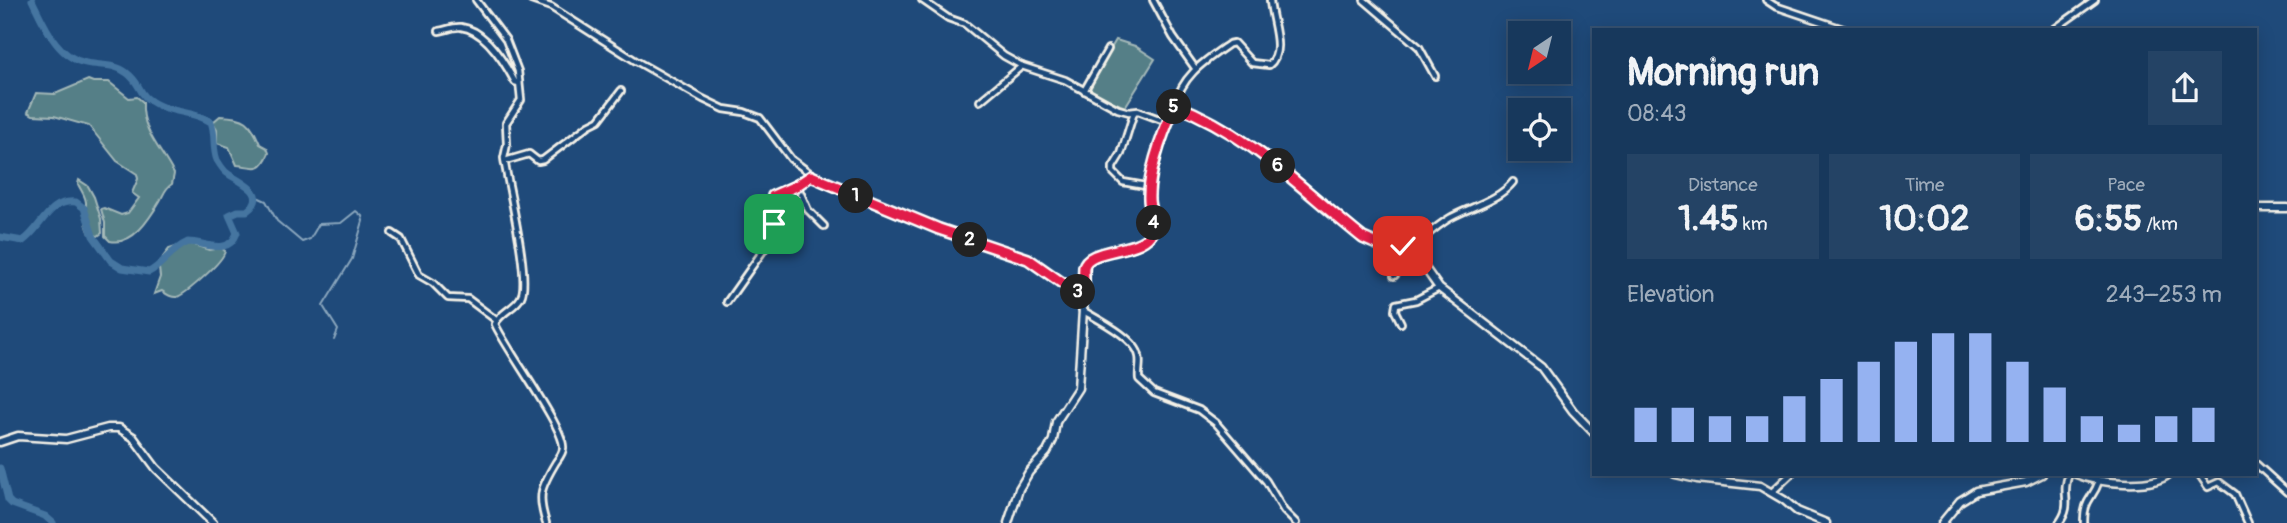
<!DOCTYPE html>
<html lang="en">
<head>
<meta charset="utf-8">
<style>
  :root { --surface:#17385c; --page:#244365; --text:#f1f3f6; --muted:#9eacbb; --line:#365272; --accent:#95b2f1 }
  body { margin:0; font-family:Pangolin,sans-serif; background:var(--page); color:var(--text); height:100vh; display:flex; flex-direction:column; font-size:26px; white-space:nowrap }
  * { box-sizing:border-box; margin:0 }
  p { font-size:23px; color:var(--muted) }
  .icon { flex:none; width:38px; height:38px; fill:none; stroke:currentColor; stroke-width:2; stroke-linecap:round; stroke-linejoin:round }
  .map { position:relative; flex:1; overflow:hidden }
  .sheet { position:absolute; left:1592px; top:28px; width:665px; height:448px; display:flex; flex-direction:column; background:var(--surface); border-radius:0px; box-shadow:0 4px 18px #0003,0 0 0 2px var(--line) }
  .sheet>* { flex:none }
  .needle { width:46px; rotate:215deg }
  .tools { position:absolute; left:1508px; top:21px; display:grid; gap:14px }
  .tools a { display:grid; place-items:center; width:63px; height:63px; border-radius:0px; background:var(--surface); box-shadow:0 4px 18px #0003,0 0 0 2px var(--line); font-size:35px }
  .pin { position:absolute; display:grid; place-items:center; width:60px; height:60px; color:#fff; margin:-30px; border-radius:14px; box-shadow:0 4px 10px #0006 }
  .km { position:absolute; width:35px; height:35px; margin:-18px; border-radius:50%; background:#222; color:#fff; font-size:19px; line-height:35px; text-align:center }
  .round { display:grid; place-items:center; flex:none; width:74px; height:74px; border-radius:0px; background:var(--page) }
  .headline { display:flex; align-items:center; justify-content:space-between; height:119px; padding:0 35px }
  h1 { font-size:38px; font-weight:700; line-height:52px }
  .metrics { display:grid; grid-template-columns:repeat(3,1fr); gap:10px; height:119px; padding:7px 35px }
  .metrics div { display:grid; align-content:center; border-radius:0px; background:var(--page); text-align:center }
  .metrics b { font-size:35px; font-weight:700 }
  .metrics small { font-size:19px; font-weight:400 }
  .metrics p { font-size:19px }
  .chart { height:196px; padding:14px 35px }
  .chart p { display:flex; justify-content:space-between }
  .chart svg { width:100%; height:126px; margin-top:7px; stroke:var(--accent); stroke-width:6 }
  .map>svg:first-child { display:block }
</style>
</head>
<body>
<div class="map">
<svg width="2287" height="523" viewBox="0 0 2287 523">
  <rect width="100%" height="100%" fill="#1f4a7a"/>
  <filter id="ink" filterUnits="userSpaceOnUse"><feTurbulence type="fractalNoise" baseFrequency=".0143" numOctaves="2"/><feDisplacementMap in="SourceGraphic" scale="14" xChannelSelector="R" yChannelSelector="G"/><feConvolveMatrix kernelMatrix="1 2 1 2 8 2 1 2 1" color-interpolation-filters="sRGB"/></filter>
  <g filter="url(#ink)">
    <g fill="#547f87" stroke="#a4b8b8" stroke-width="2">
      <path d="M1116,40L1135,46L1155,59L1125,107L1086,90Z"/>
      <path d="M88,80L93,82H109L129,98L137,97L143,102C141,131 162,150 174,174L172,184C165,188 164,194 160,201C150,218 133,246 110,241L105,236V223L101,209L104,208L121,215L128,213L139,198L132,193L138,179L137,174L117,161L89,126L54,116L33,115L28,112L36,93L55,94Z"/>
      <path d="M220,116C247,117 250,121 260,144L267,148L269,153C260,174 254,166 237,165L229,147L217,143V129L213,122Z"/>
      <path d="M79,180L88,186L94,197L101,219L102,233L98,236L90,234C84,220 86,219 86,205C87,197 81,191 78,184Z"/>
      <path d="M188,243L209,250L221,248L225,251C224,261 186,294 177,297C171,298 166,294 162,291L154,294L160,277L159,268L163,257L169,249Z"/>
    </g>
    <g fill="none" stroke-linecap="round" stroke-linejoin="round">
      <path stroke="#8aa6bd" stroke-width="2" d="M255,196L266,201L277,221L302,242L310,239L319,224L341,223L356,211L362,216L363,221L352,259L323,306L338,330L334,340"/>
      <g stroke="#4474a0" stroke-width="7">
        <path d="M0,237L23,241C42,228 48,199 76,202L84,208L93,236L111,261L122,268L149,272C164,264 170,250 188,242C205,242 228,257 237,233L229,215L238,211H247C271,193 239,182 227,173C223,170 220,165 217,160C212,148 216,134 211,122C196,112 176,113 160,106C135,95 144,86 127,73C115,63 100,66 86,63C57,58 44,24 32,0"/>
        <path d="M0,468L8,500L12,504L45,516L53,523"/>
      </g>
      <g stroke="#f4f1e8" stroke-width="10">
        <g id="minor">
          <path d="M476,0L506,40L518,71L521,100L506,123L507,144L504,158C507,182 531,279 521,297C516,308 500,312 495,324C506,349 565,428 563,448C563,453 559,458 556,462C541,487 537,495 546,523"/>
          <path d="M531,0L551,7L636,61L703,99L724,109L744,112L760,118L791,159L822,182L939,229L1028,259L1065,285L1084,294"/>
          <path d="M922,0L948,18L965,24L1004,56L1022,66L1065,80L1118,109L1129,112L1138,111L1167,122"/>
          <path d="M1153,0L1173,37L1195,68"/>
          <path d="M1364,0L1419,47L1435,76"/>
          <path d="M1766,0L1775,6L1846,30"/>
          <path d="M2053,30L2095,0"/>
          <path d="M439,31C446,30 454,26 461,27C485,30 505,63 515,82L519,83"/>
          <path d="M1084,91L1108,49"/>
          <path d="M980,101L1022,66"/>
          <path d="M1175,105C1182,75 1205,61 1229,44L1234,43L1252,63L1269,65C1286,52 1271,21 1270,0"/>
          <path d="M1134,112L1121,154L1113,167V172L1123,182L1151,187"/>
          <path d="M505,161L529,154L538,161L543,160L589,125L599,120L621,91"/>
          <path d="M797,185L808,210L824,226"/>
          <path d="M392,233L401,239L419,275L433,283L448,298L468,299L496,320"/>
          <path d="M1410,249C1423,239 1436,226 1450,218C1470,207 1499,200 1513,182"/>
          <path d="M1394,276L1402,268L1420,261"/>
          <path d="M727,302L770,241L774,230L773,196L811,176"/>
          <path d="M1082,310C1097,319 1136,338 1139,356C1141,363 1138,371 1139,379L1154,393L1199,410L1216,423L1266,481L1284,511L1296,523"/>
          <path d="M1401,323L1395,311L1396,304L1416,300L1439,288"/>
          <path d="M2256,464L2287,492"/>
          <path d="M2187,474H2191"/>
          <path d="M2199,474L2208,487L2219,482L2235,494L2248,523"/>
          <path d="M1772,492L1791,474"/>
          <path d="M2059,523C2074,503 2060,495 2069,474"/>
          <path d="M2084,523C2084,498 2092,501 2099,481"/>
        </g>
      </g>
      <g stroke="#f4f1e8" stroke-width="11">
        <g id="tertiary">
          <path d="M2256,208H2287"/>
          <path d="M0,442L18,436L66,439L108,428H119L133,437L156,468L213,523"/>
          <path d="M1675,474L1697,479L1760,486L1784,500L1797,511L1826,523"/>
          <path d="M2076,474C2097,483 2151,489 2169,474"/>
          <path d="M1008,523L1019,489L1029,472L1047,452L1053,440L1056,422L1078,388L1086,263C1102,246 1135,255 1149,236C1160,221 1147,209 1149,194C1154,163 1162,134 1175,105L1223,128L1273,161L1363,238L1377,244L1403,246L1415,254L1439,288L1541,367L1573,411L1594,433"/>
          <path d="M1942,523L1960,501L1976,491L2026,482L2042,474"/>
        </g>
      </g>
      <use href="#minor" stroke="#1f4a7a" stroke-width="4.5"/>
      <use href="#tertiary" stroke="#1f4a7a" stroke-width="6"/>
    </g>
  </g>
  <g fill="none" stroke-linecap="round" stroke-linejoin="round" filter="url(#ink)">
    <g stroke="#fff" stroke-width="14">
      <path id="route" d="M774,224L773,196L796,186L811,176L939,229L1028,259L1065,285L1084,294C1085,285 1083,276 1084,267C1087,248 1137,253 1150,235C1159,221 1149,213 1149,199C1148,172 1164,130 1175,105C1252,135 1300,188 1363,238L1377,244L1403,246"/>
    </g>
    <use href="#route" stroke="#e11d48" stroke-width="9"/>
  </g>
</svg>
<div class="tools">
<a><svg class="needle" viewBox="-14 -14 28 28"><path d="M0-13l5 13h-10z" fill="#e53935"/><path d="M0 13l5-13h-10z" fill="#9eacbb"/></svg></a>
<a><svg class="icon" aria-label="locate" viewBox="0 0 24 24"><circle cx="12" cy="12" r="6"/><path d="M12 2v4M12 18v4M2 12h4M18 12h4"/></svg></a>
</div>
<div class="pin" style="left:774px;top:224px;background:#1e9e55"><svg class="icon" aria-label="arrive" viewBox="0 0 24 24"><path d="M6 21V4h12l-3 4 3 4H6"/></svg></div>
<div class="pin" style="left:1403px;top:246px;background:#d93025"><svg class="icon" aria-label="check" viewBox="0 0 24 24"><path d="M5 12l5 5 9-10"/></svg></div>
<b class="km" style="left:856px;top:196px">1</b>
<b class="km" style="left:970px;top:240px">2</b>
<b class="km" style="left:1078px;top:292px">3</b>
<b class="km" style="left:1154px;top:223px">4</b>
<b class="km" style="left:1174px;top:107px">5</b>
<b class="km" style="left:1278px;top:166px">6</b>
<section class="sheet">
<div class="headline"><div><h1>Morning run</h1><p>08:43</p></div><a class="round"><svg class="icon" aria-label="share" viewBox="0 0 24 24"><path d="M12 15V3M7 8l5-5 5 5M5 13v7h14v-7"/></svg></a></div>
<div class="metrics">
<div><p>Distance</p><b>1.45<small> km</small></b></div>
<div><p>Time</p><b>10:02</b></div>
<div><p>Pace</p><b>6:55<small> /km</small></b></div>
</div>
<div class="chart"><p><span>Elevation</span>243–253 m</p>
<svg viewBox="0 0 160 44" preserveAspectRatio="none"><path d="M5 44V32M15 44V32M25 44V35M35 44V35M45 44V28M55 44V22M65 44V16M75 44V9M85 44V6M95 44V6M105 44V16M115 44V25M125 44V35M135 44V38M145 44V35M155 44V32"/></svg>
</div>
</section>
</div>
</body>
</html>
